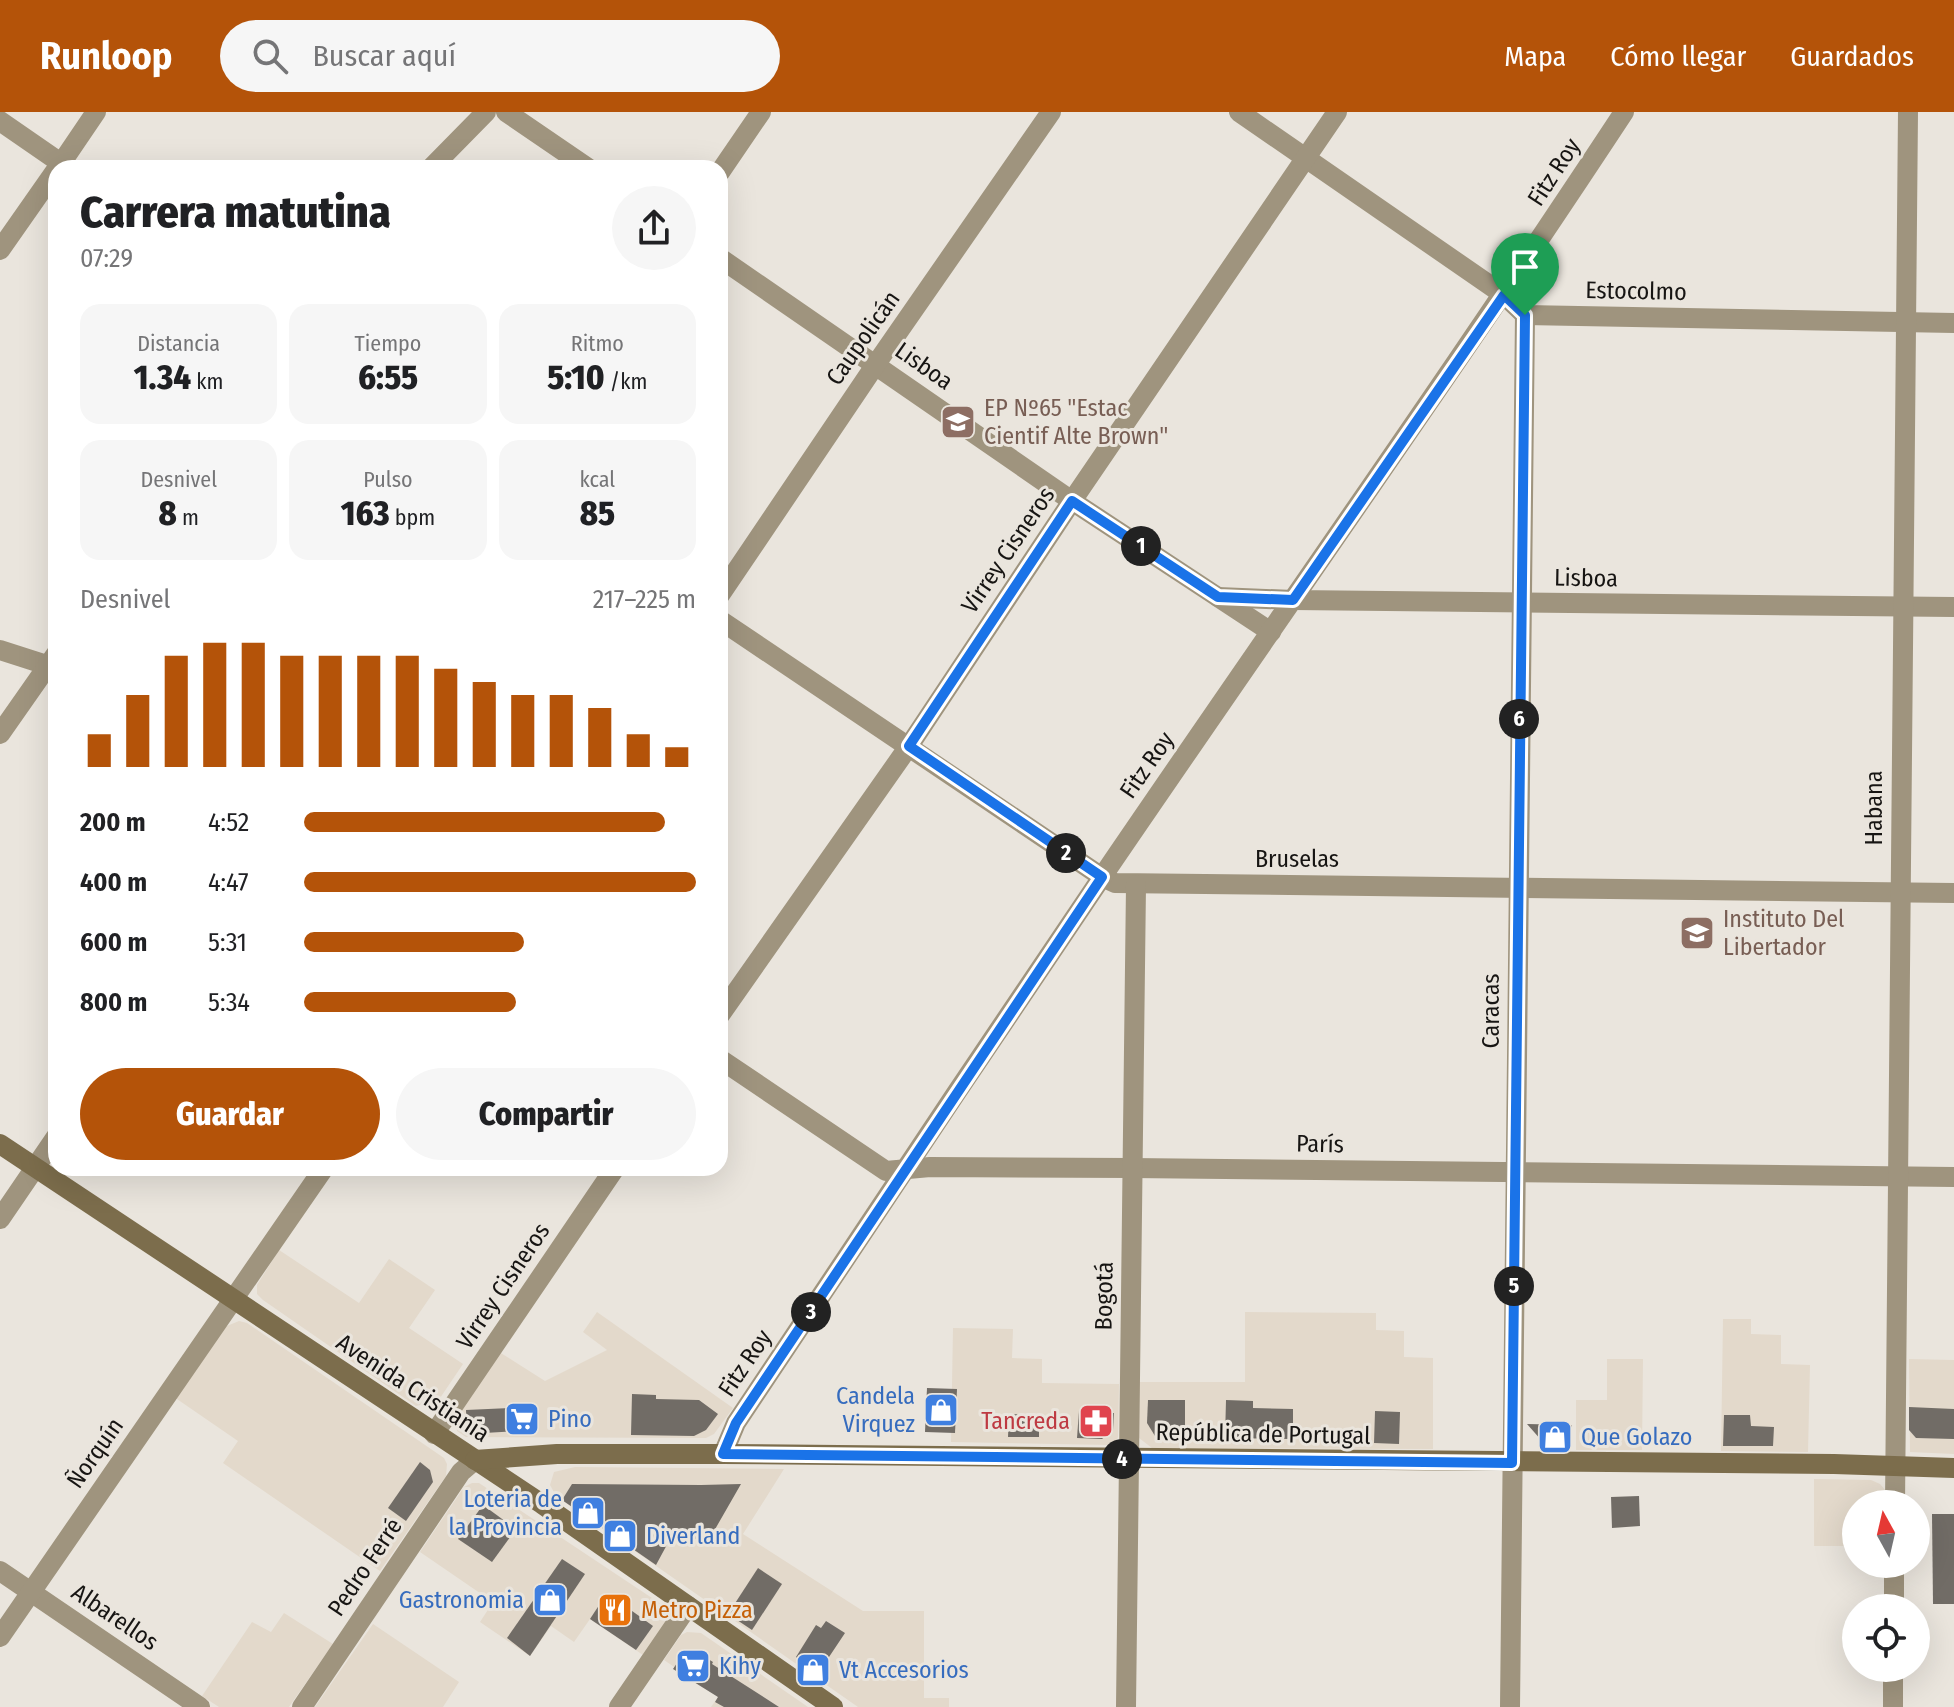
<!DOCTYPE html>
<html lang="es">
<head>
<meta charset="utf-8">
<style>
  :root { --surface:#fff; --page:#f6f6f6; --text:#202124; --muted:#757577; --accent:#b45309 }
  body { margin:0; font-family:"Fira Sans Condensed",sans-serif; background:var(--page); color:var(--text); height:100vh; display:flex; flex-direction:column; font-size:30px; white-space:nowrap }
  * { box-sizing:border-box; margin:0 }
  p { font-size:26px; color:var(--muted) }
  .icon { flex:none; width:44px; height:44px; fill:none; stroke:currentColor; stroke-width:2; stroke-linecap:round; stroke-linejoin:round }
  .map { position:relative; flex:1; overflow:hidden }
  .sheet { position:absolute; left:48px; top:48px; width:680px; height:1016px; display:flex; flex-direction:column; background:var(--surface); border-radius:24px; box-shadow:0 8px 32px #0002 }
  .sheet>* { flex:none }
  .needle { width:52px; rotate:352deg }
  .buttons { position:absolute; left:1842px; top:1378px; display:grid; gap:16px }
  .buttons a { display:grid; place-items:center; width:88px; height:88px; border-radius:50%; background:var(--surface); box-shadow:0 8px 32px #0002; font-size:40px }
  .pin { position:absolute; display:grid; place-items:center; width:68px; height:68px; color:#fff; margin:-82px -34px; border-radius:50% 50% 50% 0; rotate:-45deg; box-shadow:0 0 8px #0007 }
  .pin .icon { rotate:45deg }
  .km { position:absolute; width:40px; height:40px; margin:-20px; border-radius:50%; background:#222; color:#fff; font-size:22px; line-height:40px; text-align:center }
  .round { display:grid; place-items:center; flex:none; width:84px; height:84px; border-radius:42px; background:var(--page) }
  .head { display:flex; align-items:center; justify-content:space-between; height:136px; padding:0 32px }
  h1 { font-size:44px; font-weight:800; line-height:60px }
  .figures { display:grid; grid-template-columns:repeat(3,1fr); gap:12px; height:136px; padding:8px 32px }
  .figures div { display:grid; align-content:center; border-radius:20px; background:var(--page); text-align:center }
  .figures b { font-size:34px; font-weight:800 }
  .figures small { font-size:22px; font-weight:400 }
  .figures p { font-size:22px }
  .chart { height:224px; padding:16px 32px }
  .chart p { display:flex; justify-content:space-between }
  .chart svg { width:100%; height:144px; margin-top:8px; stroke:var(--accent); stroke-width:6 }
  .primary-button { display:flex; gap:16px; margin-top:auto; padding:16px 32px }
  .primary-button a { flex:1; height:92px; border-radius:48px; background:var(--accent); color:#fff; font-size:32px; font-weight:800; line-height:92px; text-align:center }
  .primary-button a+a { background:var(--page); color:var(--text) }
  ul { padding:0 32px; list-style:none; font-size:26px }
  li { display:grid; grid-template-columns:128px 96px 1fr; align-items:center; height:60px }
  li i { height:20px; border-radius:10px; background:var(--accent) }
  header { display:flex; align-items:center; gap:48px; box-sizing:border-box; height:112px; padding:0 40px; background:var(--accent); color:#fff }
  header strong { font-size:38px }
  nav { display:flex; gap:44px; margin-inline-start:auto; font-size:28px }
  .search { width:560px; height:72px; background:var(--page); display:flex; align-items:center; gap:20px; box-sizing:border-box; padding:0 28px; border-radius:44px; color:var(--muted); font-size:30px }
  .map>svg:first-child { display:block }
</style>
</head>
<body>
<header>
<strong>Runloop</strong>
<div class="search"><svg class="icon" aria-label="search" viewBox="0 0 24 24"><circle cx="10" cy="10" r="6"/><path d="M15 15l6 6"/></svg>Buscar aquí</div>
<nav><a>Mapa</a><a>Cómo llegar</a><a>Guardados</a></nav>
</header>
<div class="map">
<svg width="1954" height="1595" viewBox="0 0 1954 1595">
  <rect width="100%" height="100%" fill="#eae5dd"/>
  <g fill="#e3d9cb">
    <path d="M279,1138L359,1191L389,1147L435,1178L409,1216L463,1252L438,1289L416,1294L263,1188L257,1182V1173Z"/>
    <path d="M597,1200L733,1296L714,1322L706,1326L466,1325L457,1319L455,1302L496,1238L545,1269L607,1238L583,1220Z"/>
    <path d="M1245,1200L1376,1201V1218L1404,1219V1245L1433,1246V1337L1152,1336L1139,1326L1136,1270H1245Z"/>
    <path d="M1723,1207H1751V1222L1781,1223V1252L1810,1253L1808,1340L1721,1339Z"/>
    <path d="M239,1209L247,1211L444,1346L447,1352L446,1364L380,1459L223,1351L238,1329L174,1285L222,1216Z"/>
    <path d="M953,1216L1013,1217L1012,1246L1042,1247V1271L1119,1272L1118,1325L1116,1330L1109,1333L951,1330Z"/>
    <path d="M1607,1247H1643L1642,1338H1576V1288H1607Z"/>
    <path d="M1909,1247L1954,1248V1342L1910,1340Z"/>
    <path d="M575,1355L784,1357L743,1422L863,1499H924V1586H949V1595H858L556,1384L550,1373L554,1360Z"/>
    <path d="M1814,1367L1871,1368L1880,1372L1886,1379V1392H1856V1434H1814Z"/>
    <path d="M472,1371H479L661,1492L666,1504L665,1511L643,1543L590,1507L574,1530L551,1514L530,1544L480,1510L493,1490L420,1440L464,1375Z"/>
    <path d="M284,1501L333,1532L289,1595H219L202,1584L252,1510L271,1520Z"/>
    <path d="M373,1512L459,1570L443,1595H315Z"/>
    <path d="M687,1520L701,1521L808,1595H711L718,1585L664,1548L681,1523Z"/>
  </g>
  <g fill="#716c66">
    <path d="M927,1276L957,1277L955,1321L925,1320Z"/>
    <path d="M632,1282L656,1283V1287L699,1288L718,1302L706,1318L694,1324L631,1323Z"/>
    <path d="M1148,1288H1185V1325L1155,1324L1147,1311Z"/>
    <path d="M1226,1288L1253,1289V1296L1293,1297V1327L1225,1326Z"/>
    <path d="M536,1295L538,1318L467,1322L466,1298Z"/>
    <path d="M1909,1295L1954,1297V1327L1916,1326L1909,1318Z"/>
    <path d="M1079,1299L1114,1301L1113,1318L1102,1327L1077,1326Z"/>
    <path d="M1375,1299L1400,1300L1399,1332L1374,1331Z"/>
    <path d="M1009,1302L1039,1303V1325H1008Z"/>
    <path d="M1724,1303H1750L1751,1314L1774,1315L1773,1334H1723Z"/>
    <path d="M1527,1312L1572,1313V1330L1542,1329Z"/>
    <path d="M420,1350L430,1358L433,1370L406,1409L388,1396Z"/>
    <path d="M572,1372L701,1373L741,1372L706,1433L676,1416L656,1453L562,1388Z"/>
    <path d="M1639,1384L1640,1414L1612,1416L1611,1385Z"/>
    <path d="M483,1393L516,1417L492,1450L458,1427Z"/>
    <path d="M1932,1402H1954V1492H1933Z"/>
    <path d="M562,1447L585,1462L530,1544L507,1526Z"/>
    <path d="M758,1456L782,1472L752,1518L728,1502Z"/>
    <path d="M607,1481L653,1514L636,1538L590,1507Z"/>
    <path d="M826,1509L845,1521L817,1563L796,1545L816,1513L821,1516Z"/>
    <path d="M695,1539L713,1550L712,1552L779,1595H724L715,1590L718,1585L673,1557L683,1542Z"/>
  </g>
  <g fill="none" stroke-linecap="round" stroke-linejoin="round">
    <g stroke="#9f947e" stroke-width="20">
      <path d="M506,0L588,56"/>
      <path d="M1239,0L1504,183L1525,203L1954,211"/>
      <path d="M0,9L68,56"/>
      <path d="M58,56L96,0"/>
      <path d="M431,56L486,0"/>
      <path d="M720,60L761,0"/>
      <path d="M0,138L56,58"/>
      <path d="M720,146L1072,389L1271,520"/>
      <path d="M720,483L876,252L1051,0"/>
      <path d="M1218,485L1293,488L1954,495"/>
      <path d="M720,508L1102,765L1115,771L1954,781"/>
      <path d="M0,538L56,556"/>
      <path d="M0,622L56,542"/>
      <path d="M720,903L909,634L1072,389L1337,0"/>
      <path d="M720,947L886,1059L930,1055L1131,1056L1954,1065"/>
      <path d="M0,1107L56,1025"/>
      <path d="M434,1322L615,1056"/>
      <path d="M723,1342L736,1311C858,1128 980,944 1104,762C1277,508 1455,257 1624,0"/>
      <path d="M1895,1392L1908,0"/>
      <path d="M0,1459L200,1595"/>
      <path d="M1894,1496V1452"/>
      <path d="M0,1525L324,1056"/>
      <path d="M302,1595L461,1360L475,1348"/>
      <path d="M619,1595L688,1494"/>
      <path d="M1126,1595L1136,773"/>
      <path d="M1510,1595L1525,203"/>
      <path d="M1893,1595V1556"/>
    </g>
    <g stroke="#7c6d4c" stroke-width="20">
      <path d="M0,1032L542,1392L833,1595"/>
      <path d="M475,1348L557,1342H723L1834,1352L1954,1356"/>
    </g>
  </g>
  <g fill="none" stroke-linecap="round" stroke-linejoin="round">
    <g stroke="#fff" stroke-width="16">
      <path id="route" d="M1504,183L1525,203L1512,1351L723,1342L736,1311L1102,765L909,634L1072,389L1218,485L1293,488Z"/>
    </g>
    <use href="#route" stroke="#1a73e8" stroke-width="10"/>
  </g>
  <defs>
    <g id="school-square" transform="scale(1.8)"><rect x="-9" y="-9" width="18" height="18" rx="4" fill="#8d6e63" stroke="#eae5dd"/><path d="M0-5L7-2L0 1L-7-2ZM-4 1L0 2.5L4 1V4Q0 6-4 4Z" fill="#fff"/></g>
    <g id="shop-square" transform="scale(1.8)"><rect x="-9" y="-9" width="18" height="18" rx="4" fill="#3f7fe0" stroke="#eae5dd"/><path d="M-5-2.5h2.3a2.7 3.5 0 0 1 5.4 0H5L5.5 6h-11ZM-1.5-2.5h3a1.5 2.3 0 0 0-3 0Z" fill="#fff"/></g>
    <g id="supermarket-square" transform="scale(1.8)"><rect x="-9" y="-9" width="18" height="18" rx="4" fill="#3f7fe0" stroke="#eae5dd"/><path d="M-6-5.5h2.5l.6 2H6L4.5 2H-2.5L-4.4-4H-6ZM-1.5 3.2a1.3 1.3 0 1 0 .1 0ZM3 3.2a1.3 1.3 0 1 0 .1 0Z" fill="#fff"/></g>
    <g id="pharmacy-square" transform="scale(1.8)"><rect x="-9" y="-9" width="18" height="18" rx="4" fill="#e0444e" stroke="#eae5dd"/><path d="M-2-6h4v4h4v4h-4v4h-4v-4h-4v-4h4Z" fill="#fff"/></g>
    <g id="restaurant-square" transform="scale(1.8)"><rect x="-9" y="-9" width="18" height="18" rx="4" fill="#e8710a" stroke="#eae5dd"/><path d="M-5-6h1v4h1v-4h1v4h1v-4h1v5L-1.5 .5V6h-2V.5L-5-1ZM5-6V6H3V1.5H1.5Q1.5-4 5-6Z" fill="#fff"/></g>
  </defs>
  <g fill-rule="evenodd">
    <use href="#school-square" x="958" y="310"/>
    <use href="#school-square" x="1697" y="821"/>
    <use href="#shop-square" x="941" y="1298"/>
    <use href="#supermarket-square" x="522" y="1307"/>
    <use href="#pharmacy-square" x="1096" y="1309"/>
    <use href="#shop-square" x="1555" y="1325"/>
    <use href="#shop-square" x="588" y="1401"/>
    <use href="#shop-square" x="620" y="1424"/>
    <use href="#shop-square" x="550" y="1488"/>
    <use href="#restaurant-square" x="615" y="1498"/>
    <use href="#supermarket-square" x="693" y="1554"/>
    <use href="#shop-square" x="813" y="1558"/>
  </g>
  <g text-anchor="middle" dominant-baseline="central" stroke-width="6" stroke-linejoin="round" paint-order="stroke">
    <g font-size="24" fill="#171513" stroke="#eae5dd">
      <text transform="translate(1554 60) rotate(-57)">Fitz Roy</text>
      <text transform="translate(1636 179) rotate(1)">Estocolmo</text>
      <text transform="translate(863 226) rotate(-55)">Caupolicán</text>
      <text transform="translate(924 254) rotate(35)">Lisboa</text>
      <text transform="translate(1008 438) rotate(-56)">Virrey Cisneros</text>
      <text transform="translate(1586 466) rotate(1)">Lisboa</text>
      <text transform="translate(1147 653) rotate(-55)">Fitz Roy</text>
      <text transform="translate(1874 696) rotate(-90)">Habana</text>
      <text x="1297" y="747">Bruselas</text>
      <text transform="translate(1491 899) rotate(-90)">Caracas</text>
      <text transform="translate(1320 1032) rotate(1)">París</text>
      <text transform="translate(503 1174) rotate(-56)">Virrey Cisneros</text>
      <text transform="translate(1104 1184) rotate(-89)">Bogotá</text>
      <text transform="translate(745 1251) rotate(-56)">Fitz Roy</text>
      <text transform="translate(413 1276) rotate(33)">Avenida Cristianía</text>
      <text transform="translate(1263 1322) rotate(1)">República de Portugal</text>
      <text transform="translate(95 1341) rotate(-55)">Ñorquín</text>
      <text transform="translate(365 1455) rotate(-56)">Pedro Ferré</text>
      <text transform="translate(115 1505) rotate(34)">Albarellos</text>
    </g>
    <g font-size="24" fill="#785e54" stroke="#eae5dd" text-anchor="start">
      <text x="984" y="296">EP Nº65 "Estac<tspan x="984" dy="28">Cientif Alte Brown"</tspan></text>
      <text x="1723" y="807">Instituto Del<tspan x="1723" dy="28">Libertador</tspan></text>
    </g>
    <g font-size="24" fill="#366cbe" stroke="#eae5dd" text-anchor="start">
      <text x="915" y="1284" text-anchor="end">Candela<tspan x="915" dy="28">Virquez</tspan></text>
      <text x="548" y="1307">Pino</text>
      <text x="1581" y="1325">Que Golazo</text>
      <text x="562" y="1387" text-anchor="end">Loteria de<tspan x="562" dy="28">la Provincia</tspan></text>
      <text x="646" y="1424">Diverland</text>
      <text x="524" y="1488" text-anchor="end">Gastronomia</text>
      <text x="719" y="1554">Kihy</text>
      <text x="839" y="1558">Vt Accesorios</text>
    </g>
    <g font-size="24" fill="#be3a42" stroke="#eae5dd" text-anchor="end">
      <text x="1070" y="1309">Tancreda</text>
    </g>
    <g font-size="24" fill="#c56008" stroke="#eae5dd" text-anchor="start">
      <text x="641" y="1498">Metro Pizza</text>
    </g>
  </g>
</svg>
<div class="buttons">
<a><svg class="needle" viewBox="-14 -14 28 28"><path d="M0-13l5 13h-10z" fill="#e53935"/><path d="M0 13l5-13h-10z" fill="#757577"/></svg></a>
<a><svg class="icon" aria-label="locate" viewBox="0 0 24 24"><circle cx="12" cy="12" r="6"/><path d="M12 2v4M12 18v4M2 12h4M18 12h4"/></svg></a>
</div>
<div class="pin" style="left:1525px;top:203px;background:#1e9e55"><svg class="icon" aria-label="arrive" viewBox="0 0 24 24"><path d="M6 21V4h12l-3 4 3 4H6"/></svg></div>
<b class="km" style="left:1141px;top:434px">1</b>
<b class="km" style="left:1066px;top:741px">2</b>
<b class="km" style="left:811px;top:1200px">3</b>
<b class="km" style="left:1122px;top:1347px">4</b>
<b class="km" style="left:1514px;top:1174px">5</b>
<b class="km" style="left:1519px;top:607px">6</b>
<section class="sheet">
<div class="head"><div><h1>Carrera matutina</h1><p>07:29</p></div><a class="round"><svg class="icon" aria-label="share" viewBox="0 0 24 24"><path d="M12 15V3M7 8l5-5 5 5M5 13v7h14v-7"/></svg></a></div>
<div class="figures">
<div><p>Distancia</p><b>1.34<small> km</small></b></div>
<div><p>Tiempo</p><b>6:55</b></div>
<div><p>Ritmo</p><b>5:10<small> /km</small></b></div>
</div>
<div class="figures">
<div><p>Desnivel</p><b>8<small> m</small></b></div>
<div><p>Pulso</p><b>163<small> bpm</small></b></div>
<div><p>kcal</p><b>85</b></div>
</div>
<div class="chart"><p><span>Desnivel</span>217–225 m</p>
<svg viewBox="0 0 160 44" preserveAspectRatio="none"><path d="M5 44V34M15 44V22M25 44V10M35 44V6M45 44V6M55 44V10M65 44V10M75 44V10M85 44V10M95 44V14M105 44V18M115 44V22M125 44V22M135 44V26M145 44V34M155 44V38"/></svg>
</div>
<ul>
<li><b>200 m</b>4:52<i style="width:92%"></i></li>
<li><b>400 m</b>4:47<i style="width:100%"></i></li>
<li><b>600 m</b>5:31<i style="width:56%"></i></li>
<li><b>800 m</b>5:34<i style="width:54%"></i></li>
</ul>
<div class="primary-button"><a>Guardar</a><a>Compartir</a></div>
</section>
</div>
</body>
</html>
